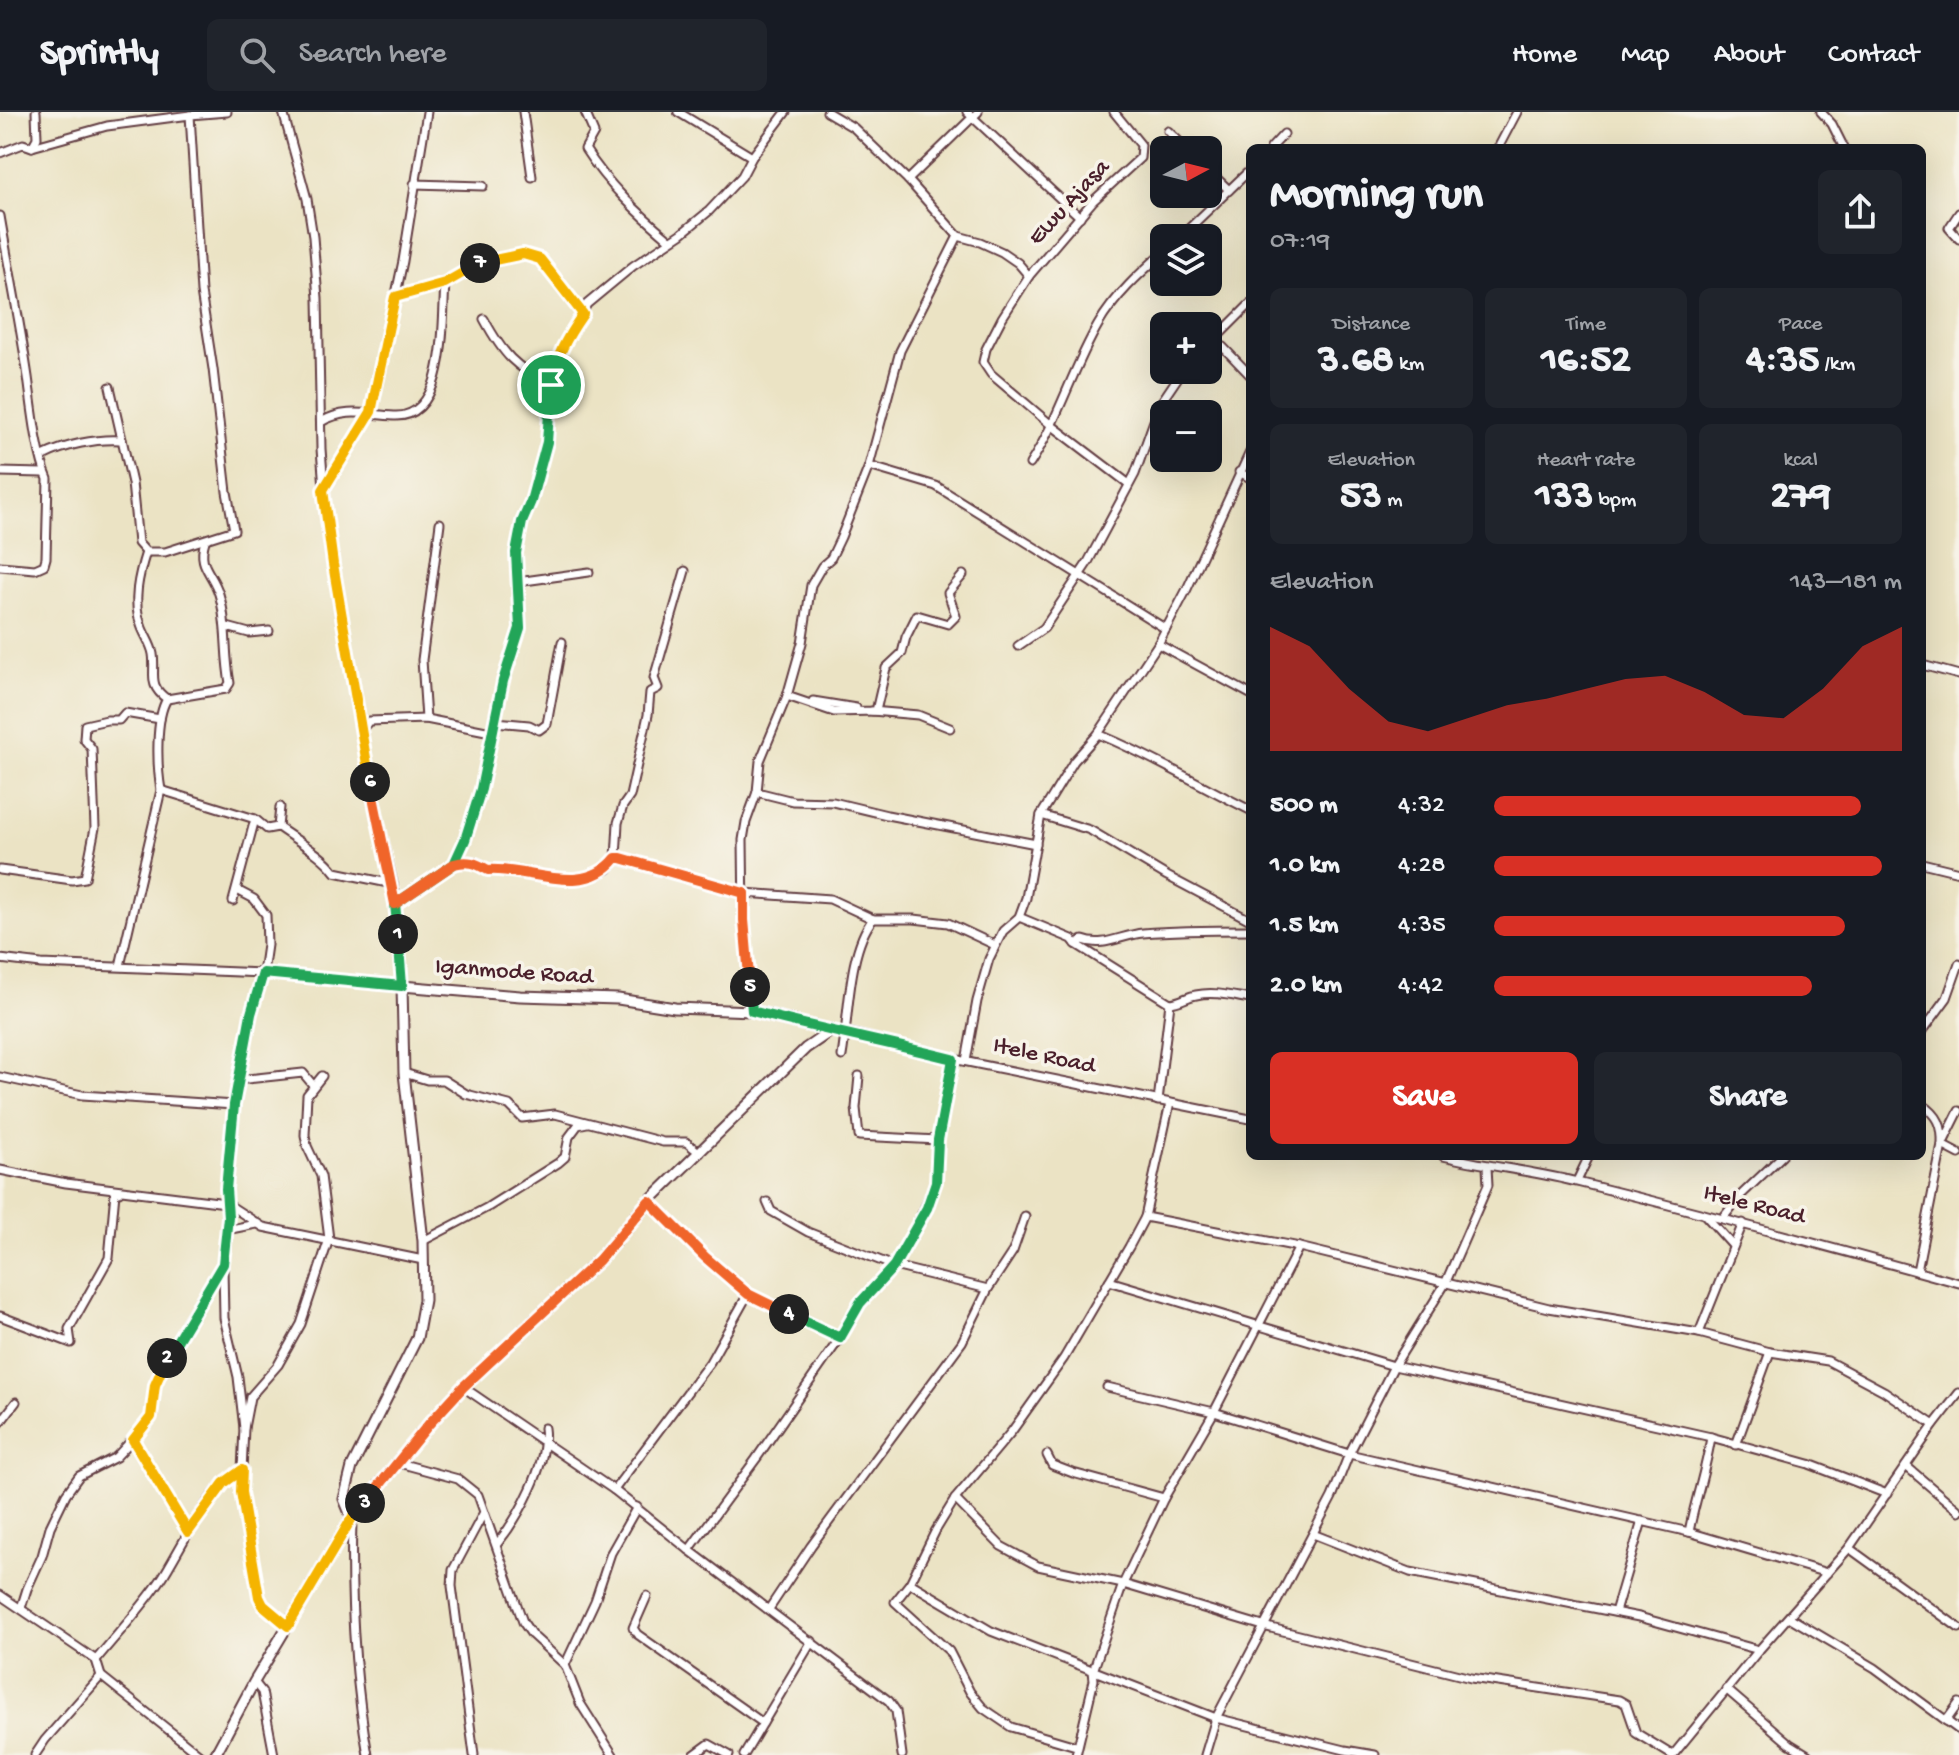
<!DOCTYPE html>
<html lang="en">
<head>
<meta charset="utf-8">
<style>
  :root { --surface:#171b24; --page:#20242c; --text:#f1f3f6; --muted:#9ea1a6; --line:#363941; --accent:#d93025 }
  body { margin:0; font-family:"Gochi Hand",sans-serif; background:var(--page); color:var(--text); height:100vh; display:flex; flex-direction:column; font-size:30px; white-space:nowrap }
  * { box-sizing:border-box; margin:0 }
  p { font-size:26px; color:var(--muted) }
  .icon { flex:none; width:44px; height:44px; fill:none; stroke:currentColor; stroke-width:2; stroke-linecap:round; stroke-linejoin:round }
  .map { position:relative; flex:1; overflow:hidden }
  .drawer { position:absolute; left:1246px; top:32px; width:680px; height:1016px; display:flex; flex-direction:column; background:var(--surface); border-radius:12px; box-shadow:0 8px 32px #0002 }
  .drawer>* { flex:none }
  .needle { width:52px; rotate:83deg }
  .fabs { position:absolute; left:1150px; top:24px; display:grid; gap:16px }
  .fabs a { display:grid; place-items:center; width:72px; height:72px; border-radius:12px; background:var(--surface); box-shadow:0 8px 32px #0002; font-size:40px }
  .pin { position:absolute; display:grid; place-items:center; width:68px; height:68px; color:#fff; margin:-34px; border:4px solid #fff; border-radius:50%; box-shadow:0 2px 8px #0007 }
  .km { position:absolute; width:40px; height:40px; margin:-20px; border-radius:50%; background:#222; color:#fff; font-size:22px; line-height:40px; text-align:center }
  .round { display:grid; place-items:center; flex:none; width:84px; height:84px; border-radius:12px; background:var(--page) }
  .summary { display:flex; align-items:center; justify-content:space-between; height:136px; padding:0 24px }
  h1 { font-size:44px; font-weight:700; line-height:60px }
  .stats { display:grid; grid-template-columns:repeat(3,1fr); gap:12px; height:136px; padding:8px 24px }
  .stats div { display:grid; align-content:center; border-radius:12px; background:var(--page); text-align:center }
  .stats b { font-size:40px; font-weight:700 }
  .stats small { font-size:22px; font-weight:400 }
  .stats p { font-size:22px }
  .chart { height:224px; padding:16px 24px }
  .chart p { display:flex; justify-content:space-between }
  .chart svg { width:100%; height:144px; margin-top:8px; fill:var(--accent); opacity:.7 }
  .button { display:flex; gap:16px; margin-top:auto; padding:16px 24px }
  .button a { flex:1; height:92px; border-radius:12px; background:var(--accent); color:#fff; font-size:32px; font-weight:700; line-height:92px; text-align:center }
  .button a+a { background:var(--page); color:var(--text) }
  ul { padding:0 24px; list-style:none; font-size:26px }
  li { display:grid; grid-template-columns:128px 96px 1fr; align-items:center; height:60px }
  li i { height:20px; border-radius:10px; background:var(--accent) }
  header { display:flex; align-items:center; gap:48px; box-sizing:border-box; height:112px; padding:0 40px; background:var(--surface); border-bottom:2px solid var(--line) }
  header strong { font-size:38px }
  nav { display:flex; gap:44px; margin-inline-start:auto; font-size:28px }
  .search { width:560px; height:72px; background:var(--page); display:flex; align-items:center; gap:20px; box-sizing:border-box; padding:0 28px; border-radius:12px; color:var(--muted); font-size:30px }
  .map>svg:first-child { display:block }
</style>
</head>
<body>
<header>
<strong>Sprintly</strong>
<div class="search"><svg class="icon" aria-label="search" viewBox="0 0 24 24"><circle cx="10" cy="10" r="6"/><path d="M15 15l6 6"/></svg>Search here</div>
<nav><a>Home</a><a>Map</a><a>About</a><a>Contact</a></nav>
</header>
<div class="map">
<svg width="1959" height="1643" viewBox="0 0 1959 1643">
  <rect width="100%" height="100%" fill="#f7f3e8"/>
  <filter id="ink" filterUnits="userSpaceOnUse"><feTurbulence type="fractalNoise" baseFrequency=".0125" numOctaves="2"/><feDisplacementMap in="SourceGraphic" scale="16" xChannelSelector="R" yChannelSelector="G"/><feConvolveMatrix kernelMatrix="1 2 1 2 8 2 1 2 1" color-interpolation-filters="sRGB"/></filter>
  <filter id="wash" filterUnits="userSpaceOnUse"><feTurbulence type="fractalNoise" baseFrequency=".006" numOctaves="4" result="noise"/><feDisplacementMap in="SourceGraphic" scale="32" xChannelSelector="R" yChannelSelector="G"/><feGaussianBlur stdDeviation="1.8" result="paint"/><feColorMatrix in="noise" values="0 0 0 0 0 0 0 0 0 0 0 0 0 0 0 0 0 1.4 0 .05"/><feComposite in="paint" operator="in"/></filter>
  <g filter="url(#wash)">
    <rect width="100%" height="100%" fill="#ebe3c4"/>
  </g>
  <g filter="url(#ink)">
    <g fill="none" stroke-linecap="round" stroke-linejoin="round">
      <g stroke="#623c42" stroke-width="11">
        <g id="minor">
          <path d="M523,0L532,65"/>
          <path d="M585,0L594,21L585,37C608,73 638,101 670,128"/>
          <path d="M678,0L752,45"/>
          <path d="M827,0L854,16L908,68L958,124L980,130L1002,140L1018,151L1029,164"/>
          <path d="M967,0L1080,105"/>
          <path d="M1114,0L1141,33L1140,46L1093,89L1029,164L1002,206L986,237L983,250L991,262L1050,312L1129,372"/>
          <path d="M1821,0L1832,12L1844,36"/>
          <path d="M190,3L227,0"/>
          <path d="M1168,19L1188,38"/>
          <path d="M32,35L37,26L36,0"/>
          <path d="M1271,36L1284,22"/>
          <path d="M1498,36L1517,0"/>
          <path d="M0,41L23,32L32,35L107,14L190,3L201,180L213,257L227,380L234,418L165,440H146L138,431L132,371L110,275"/>
          <path d="M1208,58L1229,78"/>
          <path d="M908,68L978,0"/>
          <path d="M414,72L483,74"/>
          <path d="M1959,101L1949,116L1959,127"/>
          <path d="M0,104C9,157 20,211 28,265C32,294 37,343 48,367L46,446L44,453L35,457L0,454"/>
          <path d="M1179,126L1250,58"/>
          <path d="M395,185L445,171L478,152L523,142L540,147L583,202"/>
          <path d="M484,207C503,242 514,255 551,273"/>
          <path d="M1212,230L1223,235L1250,263"/>
          <path d="M1208,234L1250,192"/>
          <path d="M321,310C346,295 368,303 394,304C448,307 442,207 445,171"/>
          <path d="M43,344C65,333 96,326 122,328"/>
          <path d="M1030,352C1058,309 1072,258 1098,213C1114,185 1140,161 1164,140"/>
          <path d="M869,354L936,374L1166,517"/>
          <path d="M0,360L43,361"/>
          <path d="M1239,360L1250,366"/>
          <path d="M323,378L371,300L403,149L427,0"/>
          <path d="M146,440C139,462 132,490 141,513C144,523 151,531 153,542C156,562 147,573 167,587L226,577L230,571C224,541 228,511 219,482C212,459 197,455 205,429"/>
          <path d="M517,470L589,460"/>
          <path d="M227,515L249,521L269,519"/>
          <path d="M1158,532L1250,582"/>
          <path d="M1018,534L1044,516L1088,450L1135,362L1160,292L1183,258"/>
          <path d="M1922,553L1959,563"/>
          <path d="M787,584L834,600L876,599L886,556L902,541L906,525L917,503L948,512L956,504L948,481L963,463"/>
          <path d="M813,589L856,596"/>
          <path d="M872,599L918,603L950,616"/>
          <path d="M426,607L422,548L440,411"/>
          <path d="M495,610L529,613L539,618L547,612L562,530"/>
          <path d="M362,617L369,609L426,607L491,620"/>
          <path d="M1098,622C1150,643 1199,673 1250,698"/>
          <path d="M161,678L255,707L267,717L278,715C297,729 322,742 335,760L393,772"/>
          <path d="M757,680L793,689L833,690L887,703L1036,732"/>
          <path d="M1041,703L1090,718L1167,764L1250,808"/>
          <path d="M278,715L280,695"/>
          <path d="M616,746L744,781L830,787L873,807H914L948,811L995,833"/>
          <path d="M1922,751L1959,760"/>
          <path d="M454,752L465,728L481,677L503,569L520,516L516,441L522,410L531,389L547,330L551,273L556,247L587,192L633,154L681,122L709,99L742,64L752,45L786,0"/>
          <path d="M0,758L72,768L85,766L95,716L92,637L84,627L85,613L107,608H119L125,601L160,607"/>
          <path d="M233,789L255,707"/>
          <path d="M395,792L454,752L465,749L479,752L488,758H502L557,767L582,766L595,763L608,757L616,746L618,711L623,694L630,684L648,603L650,580L658,576L654,566L685,459"/>
          <path d="M1019,805L1072,827L1076,832L1083,828C1104,836 1121,823 1143,821C1179,818 1214,818 1250,818"/>
          <path d="M1076,832L1170,891C1180,890 1186,885 1196,883C1214,879 1232,884 1250,887"/>
          <path d="M0,847L41,852L263,861L402,874L393,772L371,674L327,414L321,337L318,186L313,125L307,87L283,0"/>
          <path d="M120,854L161,678C157,655 155,606 167,587"/>
          <path d="M752,899L744,808L743,728L746,710L757,680L760,649L787,584L802,531L811,473L822,454L831,446L841,425L869,354L900,239L958,124"/>
          <path d="M831,919L846,920L953,947L1250,1007"/>
          <path d="M1922,920L1947,886L1959,852"/>
          <path d="M842,944C849,904 848,838 873,807"/>
          <path d="M966,949L977,889L989,847L1003,819L1019,805L1026,786L1041,703L1074,649L1098,622L1158,532L1187,477L1250,340"/>
          <path d="M404,961L427,968H444L466,982L509,993L522,1006L555,1002L663,1030H686L700,1041"/>
          <path d="M859,964L856,996L859,1024L938,1028"/>
          <path d="M0,965L82,983L234,993"/>
          <path d="M238,968L303,961L313,973"/>
          <path d="M1158,989L1170,891"/>
          <path d="M1943,1031L1959,999"/>
          <path d="M1942,1033L1959,1042"/>
          <path d="M1443,1044C1489,1055 1536,1059 1581,1071C1708,1102 1833,1136 1959,1171"/>
          <path d="M0,1058L66,1071L226,1091L263,1115L423,1148"/>
          <path d="M1577,1069L1589,1044"/>
          <path d="M649,1089L705,1145L748,1182L840,1226"/>
          <path d="M767,1090L771,1099L808,1120L894,1154L988,1177"/>
          <path d="M1705,1103L1733,1134"/>
          <path d="M1145,1105L1299,1135L1549,1196L1699,1221L1770,1240L1828,1249L1884,1279L1934,1313"/>
          <path d="M1723,1106L1741,1083L1782,1044"/>
          <path d="M226,1118L256,1112"/>
          <path d="M423,1129L488,1095L558,1051L565,1045L569,1025L578,1013L587,1011"/>
          <path d="M223,1154L224,1206L238,1265L244,1316L241,1380L259,1485L263,1493L288,1514"/>
          <path d="M1917,1159L1942,1033C1943,1013 1938,1003 1922,992"/>
          <path d="M1109,1169L1394,1254L1711,1325L1809,1352L1887,1382"/>
          <path d="M0,1204L71,1231L69,1217L109,1146L115,1080H119"/>
          <path d="M1699,1221L1743,1111"/>
          <path d="M463,1275L614,1378L689,1438L889,1589L896,1599L902,1643"/>
          <path d="M1107,1275L1214,1300L1349,1342L1689,1420L1827,1461"/>
          <path d="M0,1311L16,1290"/>
          <path d="M244,1316L250,1285L278,1253L301,1212L329,1127L321,1064L307,1034L305,1023L307,983L322,964"/>
          <path d="M133,1328L188,1420"/>
          <path d="M1736,1333L1770,1240"/>
          <path d="M1047,1343L1052,1353L1073,1361L1164,1386"/>
          <path d="M399,1351L458,1367L478,1383L523,1510L532,1523L565,1553L580,1591L613,1643"/>
          <path d="M1906,1354L1959,1399"/>
          <path d="M614,1378L710,1250L748,1182"/>
          <path d="M955,1387L1001,1434L1038,1454L1123,1472L1263,1514L1471,1566L1619,1588L1626,1592L1636,1621L1672,1643"/>
          <path d="M352,1406C350,1486 354,1564 368,1643"/>
          <path d="M1689,1420C1695,1388 1706,1358 1711,1325"/>
          <path d="M1313,1422L1410,1460L1639,1505L1759,1538"/>
          <path d="M497,1432C519,1405 549,1351 544,1316"/>
          <path d="M1849,1436L1959,1516"/>
          <path d="M689,1438L756,1347L840,1226L860,1191L894,1154L916,1116L936,1070L938,1028L953,947"/>
          <path d="M910,1471L991,1519L1216,1606L1345,1638L1375,1643"/>
          <path d="M0,1483L96,1548L101,1564L200,1643"/>
          <path d="M647,1484L633,1516L637,1522L763,1611"/>
          <path d="M21,1496L27,1477L42,1444L50,1415L66,1382L79,1364L116,1345L147,1312L151,1305L155,1273L159,1262L187,1210L223,1152L228,1105L226,1077L234,993L251,902L263,861L267,833L266,803L254,787L237,778"/>
          <path d="M769,1497L811,1434L962,1230L988,1177L1013,1139L1025,1104"/>
          <path d="M1615,1500L1642,1409"/>
          <path d="M1789,1505L1875,1556L1959,1618"/>
          <path d="M96,1548C118,1521 143,1495 162,1466C180,1439 211,1369 242,1358"/>
          <path d="M565,1553L595,1489L611,1441L637,1395"/>
          <path d="M254,1570L262,1580L274,1643"/>
          <path d="M1726,1577L1790,1632L1808,1643"/>
          <path d="M1946,1609L1959,1591"/>
          <path d="M1076,1634L1011,1615L983,1596L970,1580L949,1539L895,1490L910,1471L936,1418L955,1387L1012,1319L1064,1246L1129,1135L1145,1105L1170,991"/>
          <path d="M35,1643L45,1628L101,1564"/>
          <path d="M474,1643L452,1474L453,1458L483,1402"/>
          <path d="M694,1643L709,1632L729,1643"/>
          <path d="M744,1643L812,1529"/>
          <path d="M1076,1643L1094,1568L1093,1559L1123,1472L1164,1386L1214,1300L1299,1135"/>
          <path d="M1205,1643L1216,1606L1332,1385L1349,1342L1394,1254L1445,1172L1488,1073L1487,1055"/>
          <path d="M1673,1643L1759,1538L1849,1436L1934,1313L1959,1281"/>
        </g>
      </g>
      <g stroke="#623c42" stroke-width="13">
        <g id="tertiary">
          <path d="M352,1406L344,1387L352,1355L417,1226L424,1188L423,1129L404,961L402,874L520,884L618,887L675,896L752,899L831,919"/>
          <path d="M215,1643L254,1570L352,1406L429,1312L463,1275L599,1148L649,1089L806,936L831,919"/>
        </g>
      </g>
      <use href="#minor" stroke="#fff" stroke-width="7"/>
      <use href="#tertiary" stroke="#fff" stroke-width="9"/>
    </g>
  </g>
  <g fill="none" stroke-linecap="round" stroke-linejoin="round" filter="url(#ink)">
    <g stroke="#fff" stroke-width="16">
      <path id="split-1" d="M398,822L395,792L454,752L465,728L481,677L503,569L520,516L516,441L522,410L531,389L547,330L551,273"/>
    </g>
    <g stroke="#fff" stroke-width="16">
      <path id="split-2" d="M167,1246L223,1152L228,1105L226,1077L234,993L251,902L263,861L402,874L398,822"/>
    </g>
    <g stroke="#fff" stroke-width="16">
      <path id="split-3" d="M167,1246L155,1273L151,1305L133,1328L188,1420L224,1371L242,1358L241,1380L259,1485L263,1493L288,1514L352,1406L365,1391"/>
    </g>
    <g stroke="#fff" stroke-width="16">
      <path id="split-4" d="M365,1391L429,1312L463,1275L599,1148L649,1089L705,1145L748,1182L789,1202"/>
    </g>
    <g stroke="#fff" stroke-width="16">
      <path id="split-5" d="M750,875L752,899C818,917 886,930 953,947L938,1028L936,1070L927,1096L894,1154L860,1191L840,1226L789,1202"/>
    </g>
    <g stroke="#fff" stroke-width="16">
      <path id="split-6" d="M370,670L395,792L454,752C468,748 476,751 488,758C530,755 583,787 616,746H621L744,781V808L750,875"/>
    </g>
    <g stroke="#fff" stroke-width="16">
      <path id="split-7" d="M370,670L333,452L323,378L371,300L395,185L445,171L480,151"/>
    </g>
    <g stroke="#fff" stroke-width="16">
      <path id="split-8" d="M480,151L523,142L540,147L583,202C567,225 556,244 551,273"/>
    </g>
    <use href="#split-1" stroke="#22a559" stroke-width="10"/>
    <use href="#split-2" stroke="#22a559" stroke-width="10"/>
    <use href="#split-3" stroke="#f5b400" stroke-width="10"/>
    <use href="#split-4" stroke="#f0652b" stroke-width="10"/>
    <use href="#split-5" stroke="#22a559" stroke-width="10"/>
    <use href="#split-6" stroke="#f0652b" stroke-width="10"/>
    <use href="#split-7" stroke="#f5b400" stroke-width="10"/>
    <use href="#split-8" stroke="#f5b400" stroke-width="10"/>
  </g>
  <g text-anchor="middle" dominant-baseline="central" stroke-width="7" stroke-linejoin="round" paint-order="stroke">
    <g font-size="24" fill="#4a1f2b" stroke="#f7f3e8">
      <text transform="translate(1070 91) rotate(-47)">Ewu Ajasa</text>
      <text transform="translate(514 861) rotate(4)">Iganmode Road</text>
      <text transform="translate(1044 945) rotate(12)">Itele Road</text>
      <text transform="translate(1754 1094) rotate(14)">Itele Road</text>
    </g>
  </g>
</svg>
<div class="fabs">
<a><svg class="needle" viewBox="-14 -14 28 28"><path d="M0-13l5 13h-10z" fill="#e53935"/><path d="M0 13l5-13h-10z" fill="#9ea1a6"/></svg></a>
<a><svg class="icon" aria-label="layers" viewBox="0 0 24 24"><path d="M12 4l9 5-9 5-9-5zM3 14l9 5 9-5"/></svg></a>
<a>+</a>
<a>−</a>
</div>
<div class="pin" style="left:551px;top:273px;background:#1e9e55"><svg class="icon" aria-label="arrive" viewBox="0 0 24 24"><path d="M6 21V4h12l-3 4 3 4H6"/></svg></div>
<b class="km" style="left:398px;top:822px">1</b>
<b class="km" style="left:167px;top:1246px">2</b>
<b class="km" style="left:365px;top:1391px">3</b>
<b class="km" style="left:789px;top:1202px">4</b>
<b class="km" style="left:750px;top:875px">5</b>
<b class="km" style="left:370px;top:670px">6</b>
<b class="km" style="left:480px;top:151px">7</b>
<section class="drawer">
<div class="summary"><div><h1>Morning run</h1><p>07:19</p></div><a class="round"><svg class="icon" aria-label="share" viewBox="0 0 24 24"><path d="M12 15V3M7 8l5-5 5 5M5 13v7h14v-7"/></svg></a></div>
<div class="stats">
<div><p>Distance</p><b>3.68<small> km</small></b></div>
<div><p>Time</p><b>16:52</b></div>
<div><p>Pace</p><b>4:35<small> /km</small></b></div>
</div>
<div class="stats">
<div><p>Elevation</p><b>53<small> m</small></b></div>
<div><p>Heart rate</p><b>133<small> bpm</small></b></div>
<div><p>kcal</p><b>279</b></div>
</div>
<div class="chart"><p><span>Elevation</span>143–181 m</p>
<svg viewBox="0 0 160 44" preserveAspectRatio="none"><path d="M0 44V6L10 12L20 25L30 35L40 38L50 34L60 30L70 28L80 25L90 22L100 21L110 26L120 33L130 34L140 25L150 12L160 6V44z"/></svg>
</div>
<ul>
<li><b>500 m</b>4:32<i style="width:90%"></i></li>
<li><b>1.0 km</b>4:28<i style="width:95%"></i></li>
<li><b>1.5 km</b>4:35<i style="width:86%"></i></li>
<li><b>2.0 km</b>4:42<i style="width:78%"></i></li>
</ul>
<div class="button"><a>Save</a><a>Share</a></div>
</section>
</div>
</body>
</html>
